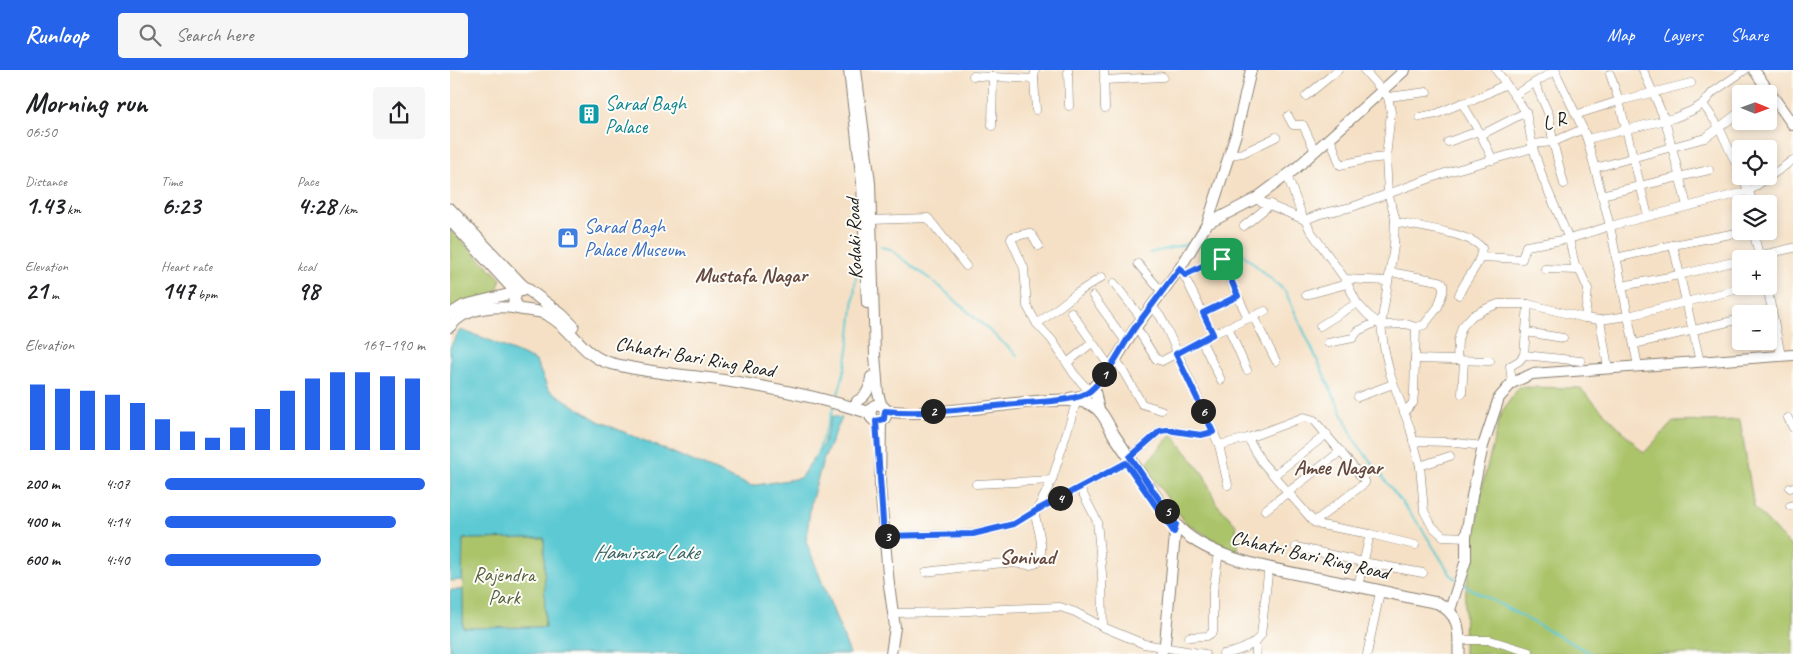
<!DOCTYPE html>
<html lang="en">
<head>
<meta charset="utf-8">
<style>
  :root { --surface:#fff; --page:#f6f6f6; --text:#202124; --muted:#757577; --accent:#2563eb }
  body { margin:0; font-family:Caveat,sans-serif; background:var(--page); color:var(--text); height:100vh; display:flex; flex-direction:column; font-size:19px; white-space:nowrap }
  * { box-sizing:border-box; margin:0 }
  p { font-size:16px; color:var(--muted) }
  .icon { flex:none; width:28px; height:28px; fill:none; stroke:currentColor; stroke-width:2; stroke-linecap:round; stroke-linejoin:round }
  .map { position:relative; flex:1; overflow:hidden }
  .side { display:flex; flex-direction:column; background:var(--surface); width:450px }
  .side>* { flex:none }
  .needle { width:32px; rotate:91deg }
  .tools { position:absolute; left:1282px; top:15px; display:grid; gap:10px }
  .tools a { display:grid; place-items:center; width:45px; height:45px; border-radius:5px; background:var(--surface); box-shadow:0 2px 8px #0003; font-size:25px }
  .pin { position:absolute; display:grid; place-items:center; width:42px; height:42px; color:#fff; margin:-21px; border-radius:10px; box-shadow:0 2px 8px #0006 }
  .km { position:absolute; width:25px; height:25px; margin:-12px; border-radius:50%; background:#222; color:#fff; font-size:14px; line-height:25px; text-align:center }
  .round { display:grid; place-items:center; flex:none; width:52px; height:52px; border-radius:5px; background:var(--page) }
  .head { display:flex; align-items:center; justify-content:space-between; height:85px; padding:0 25px }
  h1 { font-size:28px; font-weight:600; line-height:38px }
  .stats { display:grid; grid-template-columns:repeat(3,1fr); gap:8px; height:85px; padding:5px 25px }
  .stats div { display:grid; align-content:center }
  .stats b { font-size:25px; font-weight:600 }
  .stats small { font-size:14px; font-weight:400 }
  .stats p { font-size:14px }
  .chart { height:140px; padding:10px 25px }
  .chart p { display:flex; justify-content:space-between }
  .chart svg { width:100%; height:90px; margin-top:5px; stroke:var(--accent); stroke-width:6 }
  ul { padding:0 25px; list-style:none; font-size:16px }
  li { display:grid; grid-template-columns:80px 60px 1fr; align-items:center; height:38px }
  li i { height:12px; border-radius:6px; background:var(--accent) }
  header { display:flex; align-items:center; gap:30px; box-sizing:border-box; height:70px; padding:0 25px; background:var(--accent); color:#fff }
  header strong { font-size:24px }
  nav { display:flex; gap:28px; margin-inline-start:auto; font-size:18px }
  .search { width:350px; height:45px; background:var(--page); display:flex; align-items:center; gap:12px; box-sizing:border-box; padding:0 18px; border-radius:5px; color:var(--muted); font-size:19px }
  main { display:flex; flex:1; min-height:0 }
  .map>svg:first-child { display:block }
</style>
</head>
<body>
<header>
<strong>Runloop</strong>
<div class="search"><svg class="icon" aria-label="search" viewBox="0 0 24 24"><circle cx="10" cy="10" r="6"/><path d="M15 15l6 6"/></svg>Search here</div>
<nav><a>Map</a><a>Layers</a><a>Share</a></nav>
</header>
<main>
<section class="side">
<div class="head"><div><h1>Morning run</h1><p>06:50</p></div><a class="round"><svg class="icon" aria-label="share" viewBox="0 0 24 24"><path d="M12 15V3M7 8l5-5 5 5M5 13v7h14v-7"/></svg></a></div>
<div class="stats">
<div><p>Distance</p><b>1.43<small> km</small></b></div>
<div><p>Time</p><b>6:23</b></div>
<div><p>Pace</p><b>4:28<small> /km</small></b></div>
</div>
<div class="stats">
<div><p>Elevation</p><b>21<small> m</small></b></div>
<div><p>Heart rate</p><b>147<small> bpm</small></b></div>
<div><p>kcal</p><b>98</b></div>
</div>
<div class="chart"><p><span>Elevation</span>169–190 m</p>
<svg viewBox="0 0 160 44" preserveAspectRatio="none"><path d="M5 44V12M15 44V14M25 44V15M35 44V17M45 44V21M55 44V29M65 44V35M75 44V38M85 44V33M95 44V24M105 44V15M115 44V9M125 44V6M135 44V6M145 44V8M155 44V9"/></svg>
</div>
<ul>
<li><b>200 m</b>4:07<i style="width:100%"></i></li>
<li><b>400 m</b>4:14<i style="width:89%"></i></li>
<li><b>600 m</b>4:40<i style="width:60%"></i></li>
</ul>
</section>
<div class="map">
<svg width="1343" height="584" viewBox="0 0 1343 584">
  <rect width="100%" height="100%" fill="#fdfcf7"/>
  <filter id="ink" filterUnits="userSpaceOnUse"><feTurbulence type="fractalNoise" baseFrequency=".02" numOctaves="2"/><feDisplacementMap in="SourceGraphic" scale="10" xChannelSelector="R" yChannelSelector="G"/><feConvolveMatrix kernelMatrix="1 2 1 2 8 2 1 2 1" color-interpolation-filters="sRGB"/></filter>
  <filter id="wash" filterUnits="userSpaceOnUse"><feTurbulence type="fractalNoise" baseFrequency=".0096" numOctaves="4" result="noise"/><feDisplacementMap in="SourceGraphic" scale="20" xChannelSelector="R" yChannelSelector="G"/><feGaussianBlur stdDeviation="1.12" result="paint"/><feColorMatrix in="noise" values="0 0 0 0 0 0 0 0 0 0 0 0 0 0 0 0 0 1.4 0 .05"/><feComposite in="paint" operator="in"/></filter>
  <g filter="url(#wash)">
    <rect width="100%" height="100%" fill="#f5e0c5"/>
    <g fill="#abc46a" stroke="#647043">
      <path d="M0,160L51,209L45,226L0,240Z"/>
      <path d="M1069,317L1130,318L1194,383L1223,352L1290,350L1304,437L1343,479V584H1014L1015,527L1033,413L1051,343Z"/>
      <path d="M722,364L754,405L766,433L786,455L789,485L736,453L694,396Z"/>
      <path d="M95,468V557L13,558L12,469Z"/>
    </g>
    <path fill="#5cc9d3" stroke="#3c7278" d="M10,260L34,268L86,291L98,319L148,351L301,416L350,408L373,375L382,346L392,348L373,390L361,432L356,471L400,584H0V520H13V558L95,557L94,468L13,469L12,510L0,511V277Z"/>
    <g fill="none" stroke-linecap="round" stroke-linejoin="round">
      <g stroke="#5cc9d3" stroke-width="2">
        <path d="M750,174L788,180L835,221L905,371L970,456L1001,505L1006,509"/>
        <path d="M431,177L440,179L489,216L567,285"/>
        <path d="M700,183L741,173"/>
        <path d="M386,330C399,294 401,254 405,216C407,203 406,191 410,179"/>
        <path d="M365,389L384,337"/>
        <path d="M1012,514L1142,584"/>
      </g>
    </g>
  </g>
  <g filter="url(#ink)">
    <g fill="none" stroke-linecap="round" stroke-linejoin="round">
      <g stroke="#887e70" stroke-width="9">
        <g id="street">
          <path d="M618,0L619,36"/>
          <path d="M654,0L655,38"/>
          <path d="M914,0L938,27L941,42L936,87L938,123L945,147L944,176L931,255L934,277L940,304L960,358L970,396L974,441L982,456L993,466L1016,467"/>
          <path d="M1046,0L1076,42L1082,74"/>
          <path d="M1193,0L1215,50L1237,136"/>
          <path d="M1105,1L1133,59"/>
          <path d="M1160,4L1169,31L1198,146"/>
          <path d="M523,6L584,9L585,0"/>
          <path d="M584,9L586,40"/>
          <path d="M654,10L713,7"/>
          <path d="M1085,13L1099,45L1103,72L1114,114"/>
          <path d="M1064,25L1106,0"/>
          <path d="M856,26L888,0"/>
          <path d="M938,27L977,22"/>
          <path d="M1012,33L1031,65L1043,90"/>
          <path d="M1253,34L1269,57L1291,105"/>
          <path d="M1128,44L1169,31L1241,13"/>
          <path d="M838,46L843,55H853L865,81"/>
          <path d="M970,47L986,44L1012,33L1024,30L1056,14"/>
          <path d="M542,56L543,7"/>
          <path d="M1031,65L1076,42"/>
          <path d="M880,67L890,95L918,89L936,87"/>
          <path d="M1137,69L1160,156L1188,296"/>
          <path d="M998,72L1029,61"/>
          <path d="M1083,78L1093,109L1119,169L1125,195L1131,203L1138,219L1135,248"/>
          <path d="M779,85L793,83L826,67"/>
          <path d="M1145,98L1255,68L1291,41"/>
          <path d="M837,105L853,148"/>
          <path d="M1292,106L1304,134"/>
          <path d="M1151,125L1259,100"/>
          <path d="M805,129L855,150L870,144L902,137L995,103L1083,78L1082,74L1103,72L1133,59L1137,69L1224,48L1241,41L1253,34L1263,22L1295,0"/>
          <path d="M421,150L478,148L516,196"/>
          <path d="M855,150L860,160L895,209L907,233L918,245L931,255L956,254L966,257L974,255L988,237L993,222V214L989,211L940,202"/>
          <path d="M945,152C964,156 1021,163 1032,178C1030,197 1015,208 1009,225"/>
          <path d="M794,156L821,134"/>
          <path d="M1303,161L1310,189"/>
          <path d="M1223,175L1250,292"/>
          <path d="M589,176L582,165L579,163L562,167L561,169L574,198L577,236L587,254L602,270L624,304L640,322"/>
          <path d="M1031,187L1072,189L1076,176L1119,169L1160,156L1299,121L1343,90"/>
          <path d="M1166,188L1223,175L1297,161"/>
          <path d="M1294,189L1343,178"/>
          <path d="M688,194L712,222"/>
          <path d="M1095,199L1129,200"/>
          <path d="M732,201L763,264"/>
          <path d="M735,205L770,188L798,248"/>
          <path d="M895,209L938,211"/>
          <path d="M664,213L692,249"/>
          <path d="M1172,216L1229,205L1291,190"/>
          <path d="M1317,216L1331,286"/>
          <path d="M856,225L897,214"/>
          <path d="M643,226L676,272"/>
          <path d="M702,236L710,246L715,255L769,375L778,415"/>
          <path d="M621,242L660,297"/>
          <path d="M753,243L788,226"/>
          <path d="M803,246L826,291"/>
          <path d="M1150,250L1158,298"/>
          <path d="M587,254L627,223L652,207"/>
          <path d="M870,256L907,233"/>
          <path d="M686,257L706,289L712,291L763,264L815,241"/>
          <path d="M778,257L797,300"/>
          <path d="M1076,262L1113,268"/>
          <path d="M751,270L771,310"/>
          <path d="M878,273L903,268L908,261L927,252"/>
          <path d="M1184,274L1291,249"/>
          <path d="M1074,285L1131,291"/>
          <path d="M666,289L692,334L711,340"/>
          <path d="M965,289L1040,291"/>
          <path d="M1007,290L1008,270L1012,257L1022,246L1035,239L1048,234H1078L1135,248L1150,250L1178,246L1302,216"/>
          <path d="M617,293L642,273"/>
          <path d="M1062,313L1060,296L1069,291L1074,285L1078,234"/>
          <path d="M1012,324L1014,291"/>
          <path d="M908,327L943,314"/>
          <path d="M954,342L963,333L964,323L966,257"/>
          <path d="M1338,348L1343,358"/>
          <path d="M798,368L811,391L864,452L871,455L920,464L908,516"/>
          <path d="M963,371L998,372L1033,376"/>
          <path d="M769,375L798,368L854,347L864,350L915,411V413L864,452"/>
          <path d="M680,387L710,361L717,360L751,365L763,362"/>
          <path d="M970,396L1000,386"/>
          <path d="M824,405L877,364"/>
          <path d="M526,414L602,410"/>
          <path d="M630,418L647,451L652,504L653,557"/>
          <path d="M1340,418L1343,417"/>
          <path d="M1340,436L1343,435"/>
          <path d="M587,440L602,410L625,336"/>
          <path d="M815,440L891,381"/>
          <path d="M920,464L965,475"/>
          <path d="M434,466L523,464L564,454L584,442L676,393"/>
          <path d="M846,477L913,492L973,503"/>
          <path d="M476,502C504,499 532,494 560,493C568,493 584,499 589,490C595,478 587,454 584,442"/>
          <path d="M443,543L501,542L553,539L610,537L625,542L653,557L694,574L755,584"/>
          <path d="M739,567L757,566L763,562V522L768,489"/>
          <path d="M1009,570H1040L1079,582"/>
          <path d="M805,572L806,584"/>
          <path d="M773,584C787,582 802,577 811,565L818,504"/>
          <path d="M917,584L929,527"/>
        </g>
      </g>
      <g stroke="#887e70" stroke-width="12">
        <g id="secondary">
          <path d="M399,0L412,113L417,233"/>
          <path d="M406,0L420,113L425,285L428,323L432,337"/>
          <path d="M1304,0L1343,55"/>
          <path d="M757,154L805,129L844,100L955,0"/>
          <path d="M0,244L14,235L72,221"/>
          <path d="M0,257C14,237 46,235 69,239"/>
          <path d="M644,316L649,341"/>
          <path d="M620,328L632,326L640,322L666,289L686,257L730,198L757,154L786,64L801,0"/>
          <path d="M407,331C417,326 420,318 421,307"/>
          <path d="M431,350L430,417L439,515L445,557L441,584"/>
          <path d="M1000,540L1016,490V467L1022,426L1033,376L1049,328L1062,313L1082,304L1343,285"/>
          <path d="M711,584L715,573L726,454"/>
        </g>
      </g>
      <g stroke="#887e70" stroke-width="13">
        <g id="primary">
          <path d="M0,139L72,215L112,245L123,256"/>
          <path d="M0,150L66,222L64,231L69,239C78,241 89,240 98,245C123,258 132,286 160,293C200,304 242,305 284,312C329,319 376,329 420,343"/>
          <circle cx="428" cy="343" r="8"/>
          <path d="M435,341C463,344 491,342 518,339C545,337 622,323 642,335C653,341 658,355 664,365C684,394 703,424 724,452C756,493 843,502 892,513C924,519 956,527 988,533C1011,546 1009,560 1009,584"/>
        </g>
      </g>
      <use href="#street" stroke="#fff" stroke-width="8"/>
      <use href="#secondary" stroke="#fff" stroke-width="10"/>
      <use href="#primary" stroke="#fff" stroke-width="11"/>
    </g>
  </g>
  <g fill="none" stroke-linecap="round" stroke-linejoin="round" filter="url(#ink)">
    <g stroke="#fff" stroke-width="10">
      <path id="route" d="M768,188L772,189L788,226L753,243L763,264L726,284L763,362L751,365L717,360L710,361L680,387L726,454L724,462L676,393L587,440L564,454L523,464L434,466L426,351L434,349L435,341C479,345 522,338 565,334C582,332 628,332 640,321C660,304 671,277 686,256C701,237 715,217 730,198L735,205Z"/>
    </g>
    <use href="#route" stroke="#2563eb" stroke-width="6"/>
  </g>
  <defs>
    <g id="building-square" transform="scale(1.125)"><rect x="-9" y="-9" width="18" height="18" rx="4" fill="#0f9aa8" stroke="#fdfcf7"/><path d="M-4-6H4V6H1V3H-1V6H-4ZM-2.5-4.3h1.7v1.8h-1.7ZM.8-4.3h1.7v1.8H.8ZM-2.5-1h1.7V.8h-1.7ZM.8-1h1.7V.8H.8Z" fill="#fff"/></g>
    <g id="shop-square" transform="scale(1.125)"><rect x="-9" y="-9" width="18" height="18" rx="4" fill="#3f7fe0" stroke="#fdfcf7"/><path d="M-5-2.5h2.3a2.7 3.5 0 0 1 5.4 0H5L5.5 6h-11ZM-1.5-2.5h3a1.5 2.3 0 0 0-3 0Z" fill="#fff"/></g>
  </defs>
  <g fill-rule="evenodd">
    <use href="#building-square" x="139" y="44"/>
    <use href="#shop-square" x="118" y="168"/>
  </g>
  <g text-anchor="middle" dominant-baseline="central" stroke-width="4" stroke-linejoin="round" paint-order="stroke">
    <g font-size="20" fill="#0d838f" stroke="#fdfcf7" text-anchor="start">
      <text x="155" y="33">Sarad Bagh<tspan x="155" dy="23">Palace</tspan></text>
    </g>
    <g font-size="20" fill="#1c1c1c" stroke="#fdfcf7">
      <text transform="translate(1104 51) rotate(-17)">L R</text>
      <text transform="translate(404 169) rotate(-92)">Kodaki Road</text>
      <text transform="translate(245 287) rotate(10)">Chhatri Bari Ring Road</text>
      <text transform="translate(860 485) rotate(13)">Chhatri Bari Ring Road</text>
    </g>
    <g font-size="20" fill="#366cbe" stroke="#fdfcf7" text-anchor="start">
      <text x="134" y="156">Sarad Bagh<tspan x="134" dy="23">Palace Museum</tspan></text>
    </g>
    <g font-size="20" fill="#555f3b" stroke="#fdfcf7">
      <text x="54" y="504">Rajendra<tspan x="54" dy="23">Park</tspan></text>
    </g>
    <g font-size="21" font-weight="bold" fill="#654941" stroke="#fdfcf7">
      <text x="301" y="205">Mustafa Nagar</text>
      <text x="888" y="397">Amee Nagar</text>
      <text x="577" y="487">Sonivad</text>
    </g>
    <g font-size="21" font-style="italic" fill="#366165" stroke="#fdfcf7">
      <text x="196" y="482">Hamirsar Lake</text>
    </g>
  </g>
</svg>
<div class="tools">
<a><svg class="needle" viewBox="-14 -14 28 28"><path d="M0-13l5 13h-10z" fill="#e53935"/><path d="M0 13l5-13h-10z" fill="#757577"/></svg></a>
<a><svg class="icon" aria-label="locate" viewBox="0 0 24 24"><circle cx="12" cy="12" r="6"/><path d="M12 2v4M12 18v4M2 12h4M18 12h4"/></svg></a>
<a><svg class="icon" aria-label="layers" viewBox="0 0 24 24"><path d="M12 4l9 5-9 5-9-5zM3 14l9 5 9-5"/></svg></a>
<a>+</a>
<a>−</a>
</div>
<div class="pin" style="left:772px;top:189px;background:#1e9e55"><svg class="icon" aria-label="arrive" viewBox="0 0 24 24"><path d="M6 21V4h12l-3 4 3 4H6"/></svg></div>
<b class="km" style="left:654px;top:304px">1</b>
<b class="km" style="left:483px;top:341px">2</b>
<b class="km" style="left:437px;top:466px">3</b>
<b class="km" style="left:610px;top:428px">4</b>
<b class="km" style="left:717px;top:441px">5</b>
<b class="km" style="left:753px;top:341px">6</b>
</div>
</main>
</body>
</html>
